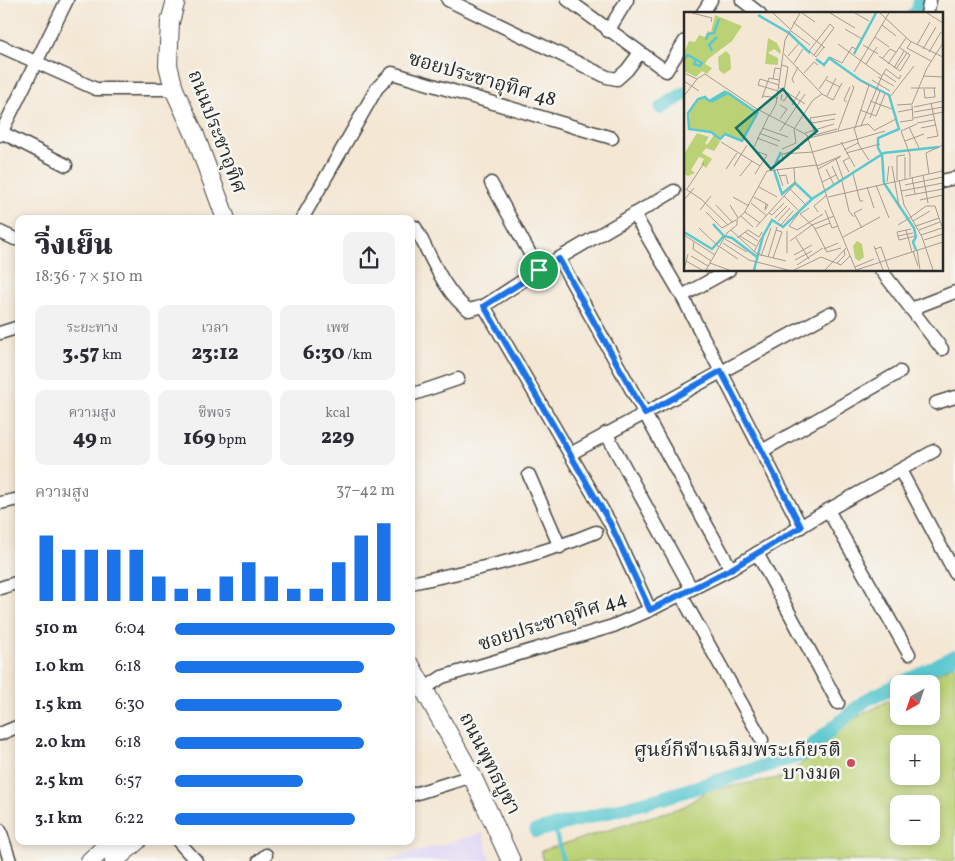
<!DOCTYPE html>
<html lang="th">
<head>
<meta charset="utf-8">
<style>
  :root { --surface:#fff; --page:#f2f2f3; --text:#2b2b33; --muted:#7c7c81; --accent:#1a73e8 }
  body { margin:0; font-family:Vollkorn,"Noto Serif Thai",serif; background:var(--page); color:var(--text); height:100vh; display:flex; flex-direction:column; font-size:19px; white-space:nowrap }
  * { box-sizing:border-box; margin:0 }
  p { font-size:16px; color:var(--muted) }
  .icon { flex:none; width:28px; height:28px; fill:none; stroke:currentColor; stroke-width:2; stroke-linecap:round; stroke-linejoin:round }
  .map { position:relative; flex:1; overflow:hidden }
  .drawer { position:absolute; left:15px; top:215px; width:400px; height:630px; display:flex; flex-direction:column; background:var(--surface); border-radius:10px; box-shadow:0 2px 8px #0003 }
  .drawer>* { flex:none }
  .needle { width:32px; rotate:220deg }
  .tools { position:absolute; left:890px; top:675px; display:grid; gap:10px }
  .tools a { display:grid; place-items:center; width:50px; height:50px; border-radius:10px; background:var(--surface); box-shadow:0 2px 8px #0003; font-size:25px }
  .pin { position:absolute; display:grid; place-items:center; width:42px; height:42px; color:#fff; margin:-21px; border:2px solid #fff; border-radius:50%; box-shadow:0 1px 5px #0007 }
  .round { display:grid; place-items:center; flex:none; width:52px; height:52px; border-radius:10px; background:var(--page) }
  .overview { display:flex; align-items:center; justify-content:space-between; height:85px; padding:0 20px }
  h1 { font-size:28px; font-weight:800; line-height:38px }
  .metrics { display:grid; grid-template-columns:repeat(3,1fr); gap:8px; height:85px; padding:5px 20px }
  .metrics div { display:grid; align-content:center; border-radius:10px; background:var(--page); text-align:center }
  .metrics b { font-size:21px; font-weight:800 }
  .metrics small { font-size:14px; font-weight:400 }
  .metrics p { font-size:14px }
  .chart { height:140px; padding:10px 20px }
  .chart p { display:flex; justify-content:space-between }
  .chart svg { width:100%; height:90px; margin-top:5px; stroke:var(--accent); stroke-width:6 }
  ul { padding:0 20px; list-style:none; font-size:16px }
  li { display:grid; grid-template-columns:80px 60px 1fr; align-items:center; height:38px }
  li i { height:12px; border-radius:6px; background:var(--accent) }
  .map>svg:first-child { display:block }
</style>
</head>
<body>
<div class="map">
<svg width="955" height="861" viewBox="0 0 955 861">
  <rect width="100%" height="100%" fill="#f6f6f2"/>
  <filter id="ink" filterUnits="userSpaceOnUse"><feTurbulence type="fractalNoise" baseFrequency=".02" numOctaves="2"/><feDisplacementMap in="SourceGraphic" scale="10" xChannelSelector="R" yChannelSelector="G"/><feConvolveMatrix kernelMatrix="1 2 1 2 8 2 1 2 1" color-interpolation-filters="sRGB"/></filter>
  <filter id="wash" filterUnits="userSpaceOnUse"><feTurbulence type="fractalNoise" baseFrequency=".0096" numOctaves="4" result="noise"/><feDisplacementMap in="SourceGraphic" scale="20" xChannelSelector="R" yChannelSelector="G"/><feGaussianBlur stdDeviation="1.12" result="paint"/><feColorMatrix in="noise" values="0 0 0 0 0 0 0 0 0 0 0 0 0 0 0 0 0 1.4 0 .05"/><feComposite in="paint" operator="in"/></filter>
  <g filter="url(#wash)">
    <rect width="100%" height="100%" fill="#f4e7d4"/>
    <path fill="#dfd5f5" d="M483,833L490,861H383Z"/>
    <path fill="#bbd175" stroke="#737e50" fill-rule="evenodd" d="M955,664V861H543L541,851L685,806L708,790L785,777L820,749L848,722L899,695V716H931V684H919ZM899,744H931V776H899ZM899,804H931V836H899Z"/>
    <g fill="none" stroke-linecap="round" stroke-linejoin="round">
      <path stroke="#5bc8d0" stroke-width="4.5" d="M554,826L563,861"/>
      <g stroke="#5bc8d0" stroke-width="14">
        <path d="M914,14L918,11L920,0"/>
        <path d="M661,108L685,93"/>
        <path d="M900,684L955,656"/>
        <path d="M536,831L662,798L801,755L866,700L899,684"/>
      </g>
    </g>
  </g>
  <g filter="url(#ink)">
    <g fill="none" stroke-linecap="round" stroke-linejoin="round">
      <g stroke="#494744" stroke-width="15">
        <g id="street">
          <path d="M448,0L607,77L617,79L627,70L639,54"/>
          <path d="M568,0L666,71L685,41"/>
          <path d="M742,0L760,14"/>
          <path d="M702,14L711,0"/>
          <path d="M927,14L930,0"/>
          <path d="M608,31L627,0"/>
          <path d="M0,46L96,89H174"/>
          <path d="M1,132L66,165"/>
          <path d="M0,135L67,0"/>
          <path d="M941,181L955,178"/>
          <path d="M491,183L539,270"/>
          <path d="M634,214L682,296L801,527"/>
          <path d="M302,219L377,88L392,73L612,138"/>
          <path d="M415,227C429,252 445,295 469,310L484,306L539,270L674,191"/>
          <path d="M0,232L15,239"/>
          <path d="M559,259L731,569"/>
          <path d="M881,270L942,349"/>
          <path d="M682,296L729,270"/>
          <path d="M484,306L610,523L650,610"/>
          <path d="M911,309L955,292"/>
          <path d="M0,333L19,327"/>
          <path d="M411,395L458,379"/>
          <path d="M936,403L955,397"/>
          <path d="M606,433L691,588"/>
          <path d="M762,451L900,372"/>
          <path d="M570,454L830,313"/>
          <path d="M900,470L955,573"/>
          <path d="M529,475L560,547"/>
          <path d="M0,503L19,499"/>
          <path d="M828,510L909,654"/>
          <path d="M757,553L838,703"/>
          <path d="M411,583C474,570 536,557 596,532"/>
          <path d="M0,588L19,582"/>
          <path d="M681,595L762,740"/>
          <path d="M424,689L442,677L613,626L650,610L731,569L828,510L934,451"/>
          <path d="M0,734L19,726"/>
          <path d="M411,795L472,776"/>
          <path d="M0,830L10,861"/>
          <path d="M178,841L196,861"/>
          <path d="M259,861L266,855"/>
        </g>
      </g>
      <g stroke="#494744" stroke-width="20">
        <g id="secondary">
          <path d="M176,0L170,22L168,65L174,89L195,135L226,219"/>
          <path d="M411,666L472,776L511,861"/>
          <path d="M90,861L112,841"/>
          <path d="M114,861L137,841"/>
        </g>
      </g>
      <use href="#street" stroke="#fff" stroke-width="12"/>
      <use href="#secondary" stroke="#fff" stroke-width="18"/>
    </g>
  </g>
  <g fill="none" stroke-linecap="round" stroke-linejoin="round" filter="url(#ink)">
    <g stroke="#fff" stroke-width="10">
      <path id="route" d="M559,259L645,414L721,371L801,527L731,569L650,610L610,523L484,306Z"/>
    </g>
    <use href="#route" stroke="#1a73e8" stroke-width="6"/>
  </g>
  <circle fill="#d1495b" stroke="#f6f6f2" stroke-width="2" cx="851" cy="763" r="5"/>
  <g text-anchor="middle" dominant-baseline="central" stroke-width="5" stroke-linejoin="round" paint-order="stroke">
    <g font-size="20" fill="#2b2b2b" stroke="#f6f6f2">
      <text transform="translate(482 80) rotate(16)">ซอยประชาอุทิศ 48</text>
      <text transform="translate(216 132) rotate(69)">ถนนประชาอุทิศ</text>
      <text transform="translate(553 622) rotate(-18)">ซอยประชาอุทิศ 44</text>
      <text transform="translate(489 764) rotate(63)">ถนนพุทธบูชา</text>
    </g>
    <g font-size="20" fill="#2b2b2b" stroke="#f6f6f2" text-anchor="end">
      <text x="841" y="751">ศูนย์กีฬาเฉลิมพระเกียรติ<tspan x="841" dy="23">บางมด</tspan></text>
    </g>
  </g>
  <g transform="translate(684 12)">
    <rect width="259" height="259" fill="#f4e7d4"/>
    <path d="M31,3L58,14L48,29L24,47L21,52L28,56L23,62L18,59L12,65L0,59V41L5,29L11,30L15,23L21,25L24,19L27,20ZM84,26L93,31L97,39L96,42L90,37L84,41L94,46V53L81,52ZM42,39L46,43L47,57L40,62L35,58L34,45ZM43,79L73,99L59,128L40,121L35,126L26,119L5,116L6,99L16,86H21L24,90ZM13,121L25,125L21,131L23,133L30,123L36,130L30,139L22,136L18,141L28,147L22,156L17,152L20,147L15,145L7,158L11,161L4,164L0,162V142ZM173,229L178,232L180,245L175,249L171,246L169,234Z" fill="#bbd175"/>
    <path fill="none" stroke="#5bc8d0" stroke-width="2.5" d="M74,3L105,21L126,41M22,28L24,22L30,21L35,7M28,39L25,33L33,25M170,42L192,1M0,47L4,43L18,51L16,54L10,52L12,47M132,47L140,53L145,46L176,68L205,83L215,117L194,126V136L198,143M42,79L25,89L21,85L14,87L4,101L5,117L27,120L36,127L41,122L58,129L74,100M27,90L44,81L73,101M198,142L200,171L230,216L232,225L229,230L232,238M89,157L97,140M90,158L98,182L111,171L128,187M29,212L40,224M0,220L28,237L40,224L48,226L73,245M70,258L79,224L88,208L99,215L128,187L200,141L255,135"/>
    <path fill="none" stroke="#a49c90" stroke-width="1" d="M8,1L28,6L27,10M89,1L106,17M118,1L131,10M146,1L171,16M171,1L185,9M196,1L226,29L259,45M243,1L259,11M109,10L141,36M198,13L212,24M161,17L178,27M107,19L126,33M191,25L205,35M227,30L223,36L247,49M154,32L198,64L177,114M179,33L194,42M233,33L246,10M239,37L252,15M245,40L257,20M100,42L138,82L149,88M130,43L150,16L146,12L125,39L130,43L132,45L140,35M104,44L115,31M195,44L216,59L226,43L215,35M146,45L158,51L168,35L172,37M198,47L206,37L212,40M110,51L119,37M182,52L193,35M204,52L222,26M98,53L104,55L100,79M210,56L220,39M212,57L223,41M170,60L205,1M0,61L13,67L21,62L73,97L123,123L146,195L172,258M120,61L130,50L134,53M199,61L212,70M198,64L202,57L215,67L217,63M239,64L259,65M194,65L210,74M89,67L91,56L97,57M142,68L156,75M188,68L206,79M0,69L15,79M110,71L108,67L114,55M94,75L121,92M227,76H252M135,77L144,64M240,77L241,86L251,85L250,76M94,79L74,73L76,67L95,73M98,82L97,87L100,89L105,81M0,84L13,67M79,84L94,86M143,84L152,66M206,85L230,54M78,86L85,66L95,68M149,88L158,71M186,89L208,97M163,90L160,88L166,75M96,93L103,97L96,107M108,93L116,79M213,93L228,92L243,56L259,31M230,95L259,89M176,98L192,104L201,82M214,100L229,97M230,100L259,95M152,102L126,106L131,123L153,117M86,103L92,92L101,28L116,1M186,106L196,79M230,106L259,100M216,110L229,108L228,93M128,111L151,107M233,111L250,108M225,115L235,136M78,116L104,125M170,116L175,133L185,148M171,116L185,73L177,69M237,116L252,113M154,118L170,75L168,73M191,118L212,107M96,119L121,82M75,121L96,129M121,121L150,112M73,126L94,134M125,126L184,112L191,119M243,126L254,124L247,91M221,129L240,122M37,130L76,154M157,130L171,155M70,135L85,103M98,137L112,131L110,117L129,88L138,82M160,138L174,131M162,141L196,132M100,142L116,136M165,146L159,149L165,160M152,147L159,167M92,149H99L98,142L129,140L201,119M50,154L63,133M133,154L157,144M148,154L155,169M208,154L215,194M42,157L53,141M93,157L99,174M134,157L156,145M142,157L150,173M71,162L83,143L74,140M169,162L176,189H179M245,162L242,141L259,133M239,163L244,191M56,164L68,149M95,164L102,163L104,172M226,165V143L217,119L233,112M228,165L231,182M221,167V145M213,168V144L221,143M215,168L220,193L238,225L249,258M158,169L165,199L170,205M138,170L152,163M203,170L205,154M192,173L205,206M221,173L259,165M75,175L93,185M183,175L190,196M0,176L17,187L44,213M3,177L20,151M106,177L122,193M217,179L259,171M100,184L114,198M221,184L259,177M49,185L65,194M70,185L84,193L81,198L82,192M144,185L258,159L259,150M0,188L10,176M236,188L259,183M67,191L83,204M32,193L48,210M46,193L54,206M125,196L116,202L130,215L143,240L157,236M178,197L170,201L178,216M16,198L27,184M141,198L148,216L154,214M22,200L38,216L52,208M61,200L76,211M134,200L130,194L143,183M85,201L88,203L100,191M115,201L105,214L113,218L139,202M57,204L69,215M227,205L242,194H251L255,206M91,206L103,194M94,209L106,196M229,209L246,199M214,213L227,205M96,214L109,199M232,214L255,206L259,217M72,215L111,172L110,156M15,216L35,235M131,217L146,211M227,217L213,220L215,228L231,224M47,218L73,242L102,249M222,218L228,240M235,218L256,210M103,219V241M61,220L74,229M0,223L31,243M237,223L258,216M56,224L72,234M214,224L229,221M159,225L196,205M53,226L64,218L75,225L78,220M112,226L125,247M41,227L63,240M240,228L259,222M106,229L128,213L150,204M10,230L9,237L27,249M39,231L65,248L104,258M190,234L199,258M36,235L54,247M140,237L154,231M191,237L197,235L205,258M233,238L236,258M229,239L234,254M70,240L77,226M110,243L128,233M7,244L24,254M77,244L87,216M84,245L93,215M89,246L98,220L92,218M111,248L128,239M2,249L18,258M26,251L45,258M153,251L161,243L160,238M113,253L139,236M171,255L190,247M0,258L4,242M22,258L43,221L53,213V207L60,201L83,159L133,153M110,258L137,245L157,253L166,244M141,258L162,236M172,258L259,230"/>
    <path fill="#0f766e" fill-opacity="0.15" stroke="#0f766e" stroke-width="2.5" d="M99,77L133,119L87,157L52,116Z"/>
    <rect width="259" height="259" fill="none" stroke="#2b2b2b" stroke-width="2.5"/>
  </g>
</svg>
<div class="tools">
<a><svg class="needle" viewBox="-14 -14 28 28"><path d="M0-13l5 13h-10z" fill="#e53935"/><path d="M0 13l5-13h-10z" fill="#7c7c81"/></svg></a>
<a>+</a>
<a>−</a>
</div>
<div class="pin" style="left:539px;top:270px;background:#1e9e55"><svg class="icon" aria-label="arrive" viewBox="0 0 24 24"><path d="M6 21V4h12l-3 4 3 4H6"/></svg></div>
<section class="drawer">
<div class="overview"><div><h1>วิ่งเย็น</h1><p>18:36 · 7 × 510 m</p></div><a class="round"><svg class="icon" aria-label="share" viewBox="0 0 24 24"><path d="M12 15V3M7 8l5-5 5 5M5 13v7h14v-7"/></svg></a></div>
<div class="metrics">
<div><p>ระยะทาง</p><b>3.57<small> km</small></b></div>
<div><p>เวลา</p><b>23:12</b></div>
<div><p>เพซ</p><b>6:30<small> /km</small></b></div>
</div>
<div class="metrics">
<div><p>ความสูง</p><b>49<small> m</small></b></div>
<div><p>ชีพจร</p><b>169<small> bpm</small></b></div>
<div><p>kcal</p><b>229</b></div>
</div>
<div class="chart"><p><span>ความสูง</span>37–42 m</p>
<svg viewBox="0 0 160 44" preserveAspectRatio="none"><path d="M5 44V12M15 44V19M25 44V19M35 44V19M45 44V19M55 44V32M65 44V38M75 44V38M85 44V32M95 44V25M105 44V32M115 44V38M125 44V38M135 44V25M145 44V12M155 44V6"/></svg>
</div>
<ul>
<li><b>510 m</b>6:04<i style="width:100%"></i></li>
<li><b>1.0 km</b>6:18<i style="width:86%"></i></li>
<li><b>1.5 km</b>6:30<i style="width:76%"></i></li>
<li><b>2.0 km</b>6:18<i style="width:86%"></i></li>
<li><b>2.5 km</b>6:57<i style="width:58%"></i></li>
<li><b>3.1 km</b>6:22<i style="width:82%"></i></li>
</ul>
</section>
</div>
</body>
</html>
